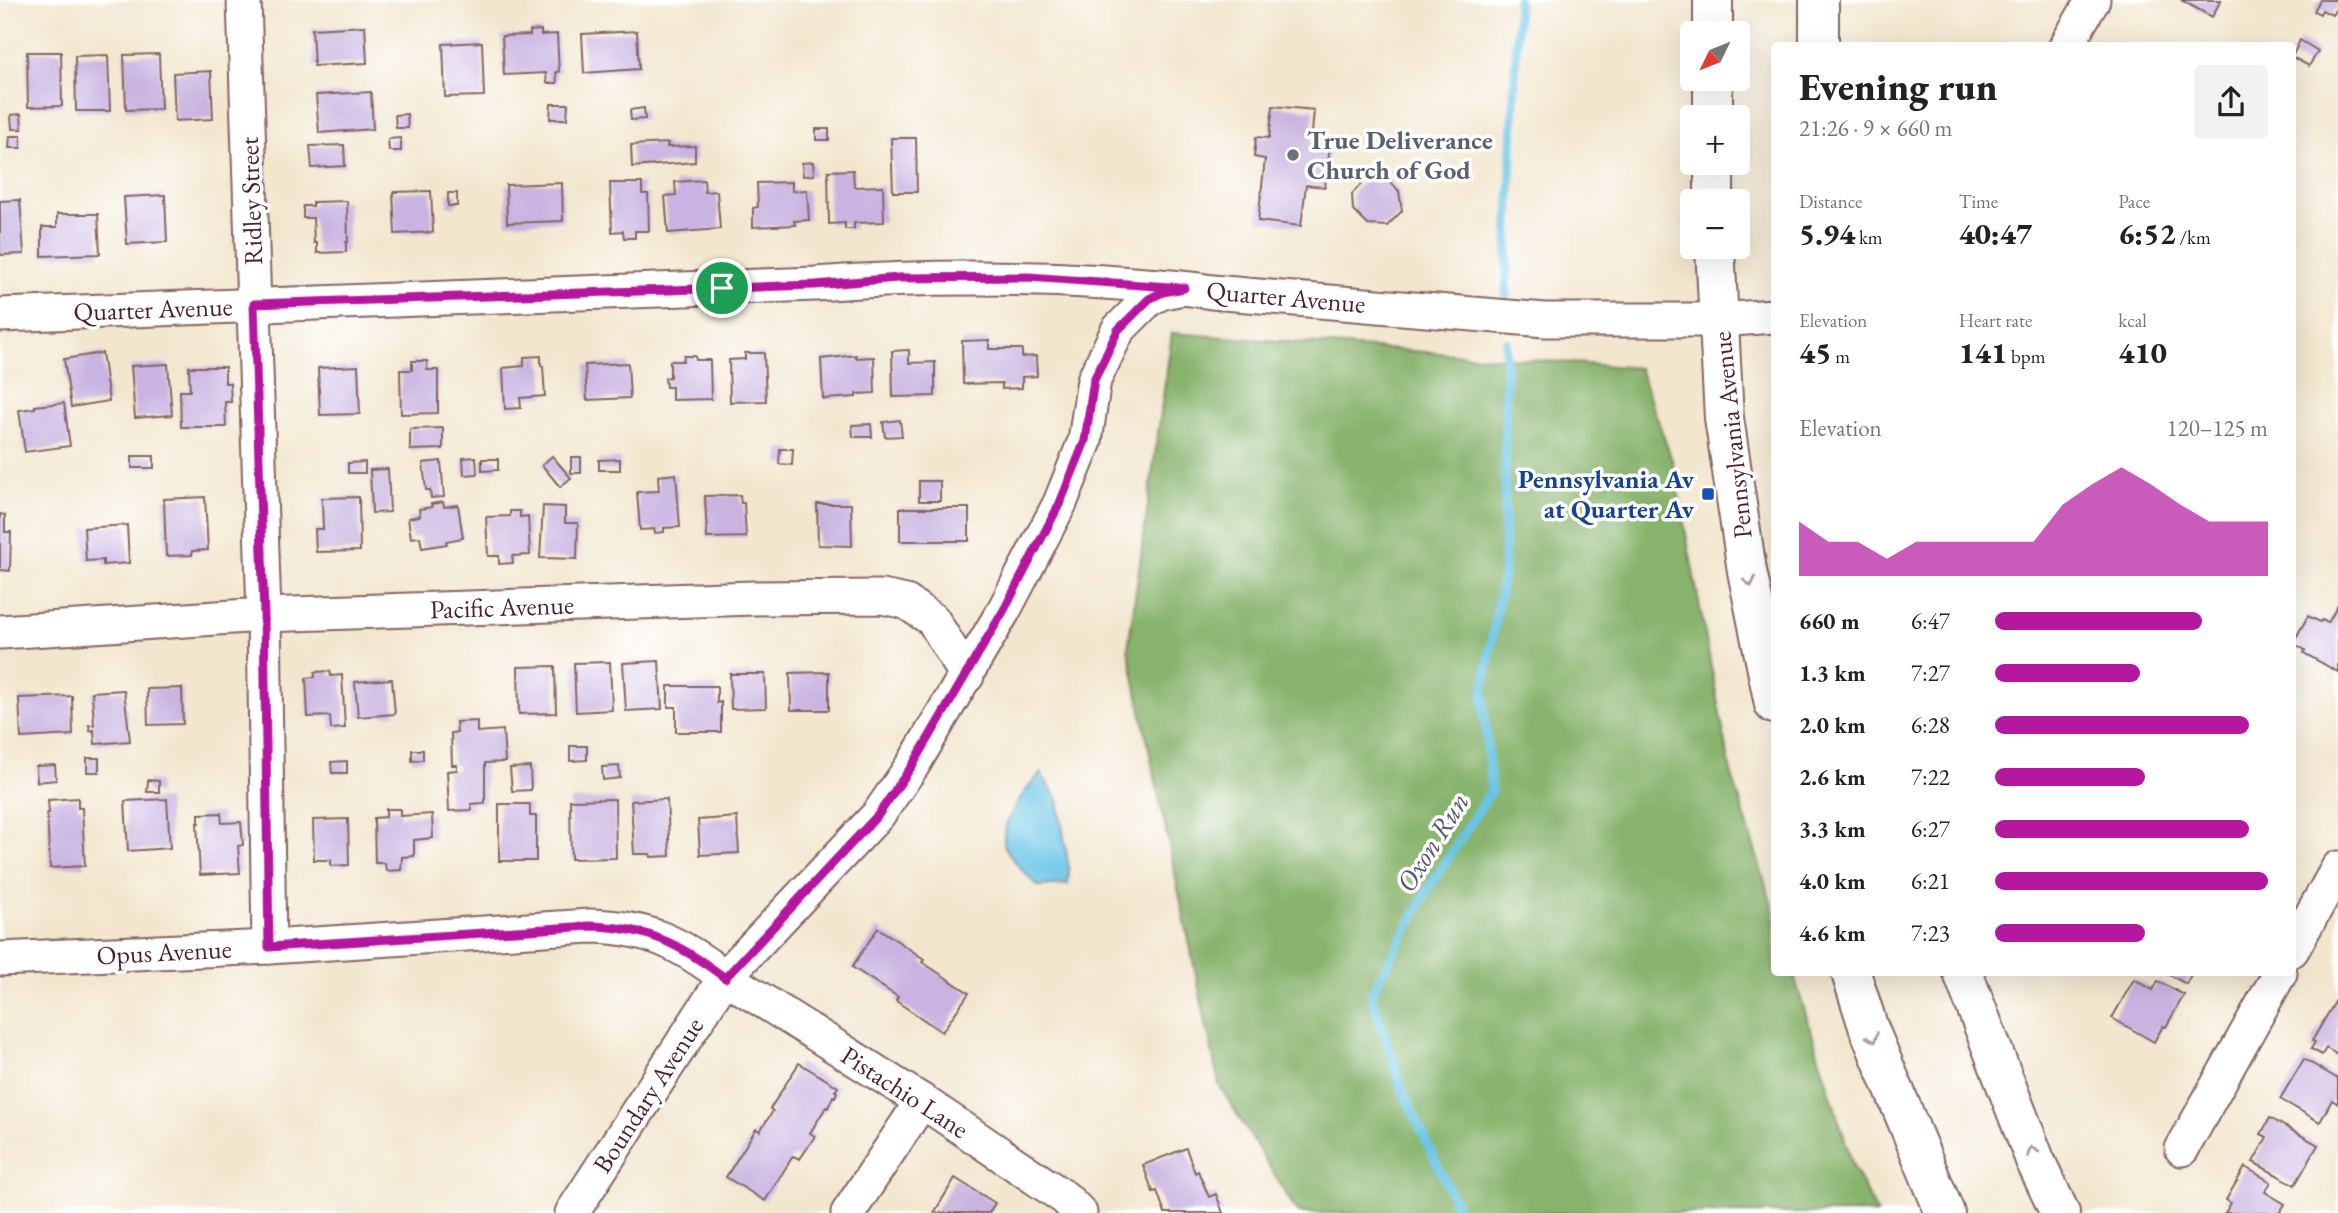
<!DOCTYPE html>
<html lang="en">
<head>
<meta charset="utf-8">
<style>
  :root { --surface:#fff; --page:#f2f2f2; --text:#222; --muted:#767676; --accent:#b5179e }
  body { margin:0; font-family:"EB Garamond",serif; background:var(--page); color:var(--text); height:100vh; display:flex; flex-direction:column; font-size:26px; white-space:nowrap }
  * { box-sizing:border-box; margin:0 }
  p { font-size:23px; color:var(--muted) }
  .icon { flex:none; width:38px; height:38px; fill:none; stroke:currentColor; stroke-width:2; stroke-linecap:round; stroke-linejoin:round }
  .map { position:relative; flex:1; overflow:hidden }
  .panel { position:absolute; left:1771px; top:42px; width:525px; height:934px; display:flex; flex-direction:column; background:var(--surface); border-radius:7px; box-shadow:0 7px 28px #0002 }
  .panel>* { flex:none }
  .needle { width:46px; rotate:227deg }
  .controls { position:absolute; left:1680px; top:21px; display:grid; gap:14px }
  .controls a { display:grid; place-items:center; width:70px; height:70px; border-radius:7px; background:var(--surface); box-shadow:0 7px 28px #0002; font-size:35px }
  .pin { position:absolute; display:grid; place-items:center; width:60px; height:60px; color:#fff; margin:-30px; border:4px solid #fff; border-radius:50%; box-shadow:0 2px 7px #0007 }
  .round { display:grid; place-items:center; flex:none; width:74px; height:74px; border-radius:7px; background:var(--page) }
  .overview { display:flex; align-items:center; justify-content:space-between; height:119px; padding:0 28px }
  h1 { font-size:38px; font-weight:800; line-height:52px }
  .stats { display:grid; grid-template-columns:repeat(3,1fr); gap:10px; height:119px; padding:7px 28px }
  .stats div { display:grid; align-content:center }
  .stats b { font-size:30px; font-weight:800 }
  .stats small { font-size:19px; font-weight:400 }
  .stats p { font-size:19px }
  .chart { height:196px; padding:14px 28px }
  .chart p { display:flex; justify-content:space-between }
  .chart svg { width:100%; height:126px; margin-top:7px; fill:var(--accent); opacity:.7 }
  ul { padding:0 28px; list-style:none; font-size:23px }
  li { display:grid; grid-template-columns:112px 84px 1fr; align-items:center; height:52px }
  li i { height:18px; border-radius:9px; background:var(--accent) }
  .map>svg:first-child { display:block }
</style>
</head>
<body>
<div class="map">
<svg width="2338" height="1213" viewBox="0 0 2338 1213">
  <rect width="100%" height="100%" fill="#fff"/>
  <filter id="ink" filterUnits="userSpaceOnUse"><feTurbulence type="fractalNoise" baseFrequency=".0143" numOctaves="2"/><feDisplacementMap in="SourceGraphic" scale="14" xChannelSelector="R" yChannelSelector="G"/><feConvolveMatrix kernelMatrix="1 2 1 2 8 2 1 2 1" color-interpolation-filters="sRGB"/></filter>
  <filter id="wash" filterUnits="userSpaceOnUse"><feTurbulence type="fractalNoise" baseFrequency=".00686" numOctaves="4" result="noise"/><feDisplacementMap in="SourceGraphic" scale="28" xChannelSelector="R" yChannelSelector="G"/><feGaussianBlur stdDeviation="1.57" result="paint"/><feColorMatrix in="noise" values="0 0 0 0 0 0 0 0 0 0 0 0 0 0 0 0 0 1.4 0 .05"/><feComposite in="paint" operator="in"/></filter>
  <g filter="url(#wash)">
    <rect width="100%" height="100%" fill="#f2e6ce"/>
    <path fill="#87b36c" stroke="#68694c" stroke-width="2" d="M1172,333L1639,368L1672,460L1731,772L1774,912V973H1793L1854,1169L1877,1213H1298L1219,1085L1128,648Z"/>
    <path fill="#68c4e6" stroke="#597288" stroke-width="2" d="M1041,773L1058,800L1069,869L1068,884L1038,886C1029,876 1009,859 1005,847C998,823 1026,789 1041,773Z"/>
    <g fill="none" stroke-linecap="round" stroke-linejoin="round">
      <g stroke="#68c4e6" stroke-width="9">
        <path d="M1506,295L1518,0"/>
        <path d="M1460,1213L1401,1087L1371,994L1428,890L1491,791L1483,693L1504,569L1506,342"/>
      </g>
    </g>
    <g id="blocks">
      <g fill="#c9b4e1">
        <path d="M2181,0H2221L2212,17Z"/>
        <path d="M2320,0H2338V6L2332,15L2322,10L2320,14L2314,11Z"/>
        <path d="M365,26L367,63L314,66L312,29Z"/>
        <path d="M541,30V35L557,34L559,72H556L557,83H547L546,73L504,75L502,36L530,35V31Z"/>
        <path d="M637,31L639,69L584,73L582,34Z"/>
        <path d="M2300,40L2318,51L2309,66L2292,57Z"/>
        <path d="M482,42L484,96L445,97L443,44Z"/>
        <path d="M27,52H61L62,106L28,107Z"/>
        <path d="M159,54L161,109L126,110L124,55Z"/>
        <path d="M108,55L110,111H76L75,56Z"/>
        <path d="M211,71L213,119L175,121L173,73Z"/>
        <path d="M371,92L373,129L319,133L316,95Z"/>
        <path d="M551,104H568L567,119H550Z"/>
        <path d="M1273,106L1314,110L1311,144L1330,146L1325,187L1306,185L1301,226L1258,221L1265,159L1254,157L1256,137L1269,138Z"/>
        <path d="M644,108L645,119L631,120L630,110Z"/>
        <path d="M21,114L22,129H12L11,115Z"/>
        <path d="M407,114L408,128H396L395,115Z"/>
        <rect x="816" y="129" width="13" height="11"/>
        <path d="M10,136H21V148H9Z"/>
        <path d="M401,138V151H389L388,139Z"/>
        <path d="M891,138H916L917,192H893Z"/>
        <path d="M668,143L667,147L695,146V162L632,167L631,145Z"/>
        <path d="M344,145L345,166L312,168L310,146Z"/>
        <path d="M813,162L814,175L803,176L802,163Z"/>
        <path d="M853,170L854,187L883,186L884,222L854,223V229H845V223L829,224L828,171Z"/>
        <path d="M1388,179L1399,191L1402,211L1387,226L1368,225L1353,210L1352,194L1364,181Z"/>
        <path d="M704,180L705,192L717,191L720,229L668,233L665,196L676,195L675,182Z"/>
        <path d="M792,182V191L807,190L809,220L794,221L795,225L753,227V208L758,207L757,183Z"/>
        <path d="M562,183L563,221L507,223L506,185Z"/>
        <path d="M610,183H642V194H648L649,231H635V238H624L623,231L612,232Z"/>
        <path d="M431,191L433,232L395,234L393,192Z"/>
        <rect x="448" y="193" width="9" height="13"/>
        <path d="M165,195L167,242L127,244L124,197Z"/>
        <path d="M20,200L24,254L0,255V201Z"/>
        <path d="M347,201L348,242H346V252L317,253V243H314L313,218H303V206H313V202Z"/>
        <path d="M57,214H98L100,254L42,256V227H57Z"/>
        <path d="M989,340V349H1022V357L1036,356L1037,376L1022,377V388L1002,389V383L963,384L962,341Z"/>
        <path d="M909,350V363L935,362V396L893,397L892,351Z"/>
        <path d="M102,353L109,401L71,407L64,359Z"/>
        <path d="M745,353H764L766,401L730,402L729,360L745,359Z"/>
        <path d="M856,355V358L874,357L875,393L856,394V397L823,399L821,359Z"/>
        <path d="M541,356V366H543L545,396L520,398L521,408L505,409L503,368L524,366V357Z"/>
        <path d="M684,356H695L696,360H710L711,399L672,400V387H666L665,378L670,377V361H683Z"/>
        <path d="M412,361H427V370H438V413L401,414L400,370H412Z"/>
        <path d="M628,363L630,398L587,400L585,365Z"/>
        <path d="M168,364L172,415L135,418L131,366Z"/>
        <path d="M358,366L360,414L320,415L318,368Z"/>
        <path d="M189,367H225V383H230L231,402H225L226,427H181L180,391H190Z"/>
        <path d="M64,403L70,446L25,452L19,410L35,408V406Z"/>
        <path d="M900,420L902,436L885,437L883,422Z"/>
        <path d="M871,424L872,437H853L852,425Z"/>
        <path d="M443,428V449L410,450V429Z"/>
        <path d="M780,449H793L792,465L779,464Z"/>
        <rect x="132" y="456" width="22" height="12"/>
        <path d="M552,456L571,478L560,487L542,465Z"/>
        <path d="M476,457L477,474L464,475L463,458Z"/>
        <rect x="571" y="457" width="10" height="16"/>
        <path d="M482,459H498V470L482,471Z"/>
        <path d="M620,459V470H599V460Z"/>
        <path d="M441,461L444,497L431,498L430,490H426L423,463Z"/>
        <path d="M365,462V473H348V463Z"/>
        <path d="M388,469L390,512L372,513L370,470Z"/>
        <path d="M676,474L680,527L664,528V532L655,533L654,529L640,530L637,492L659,491L658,476Z"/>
        <rect x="919" y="481" width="21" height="20"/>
        <path d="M740,495L741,503H744L746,537L707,538L705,496Z"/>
        <path d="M205,497L208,550L192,551V555L166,556L164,499Z"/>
        <path d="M359,497L360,551L316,552L315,529H323L322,498Z"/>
        <path d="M443,502L444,507L458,505L463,538L446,541L447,544L422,548L420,537L411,538L408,518L420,516L419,509L432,507L431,504Z"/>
        <path d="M817,504H851L852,546L818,545Z"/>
        <path d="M543,506L565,507V523H578L577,559L540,558Z"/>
        <rect x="900" y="508" width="69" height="33"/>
        <path d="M510,511H520V517L528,516L530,555L512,556L513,563L499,564V556H488L486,517L510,516Z"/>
        <path d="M0,514L5,515V532H11L10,571L0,570Z"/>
        <path d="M127,525L129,563L103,565V560L86,561L84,528Z"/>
        <path d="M2338,605V672L2304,653L2305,650L2293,643L2308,616L2320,622L2322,620L2328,623Z"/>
        <path d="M659,661L662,709L626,711L623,663Z"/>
        <path d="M610,662L612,710L576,712L574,663Z"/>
        <path d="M555,666L556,713L519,714L518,667Z"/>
        <path d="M330,671L331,676L342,675L345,728L331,729L330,716L308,717L306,678L315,677V672Z"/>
        <path d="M829,672V710H791L790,673Z"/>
        <path d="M730,674H765L766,708L731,709Z"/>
        <path d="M392,679L395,714L358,717L355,682Z"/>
        <path d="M668,686H717V703L721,702V732H676V707H668Z"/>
        <path d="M182,688L183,724L148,725L147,689Z"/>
        <path d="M124,690L130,741L95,744L94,730L90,731L89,725H94L92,692Z"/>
        <path d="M72,696L73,735L21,738L19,698Z"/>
        <path d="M477,721V732L503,730L505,762L485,763V803L471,804L472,810L449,811L447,771L457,770V765H452L451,733L457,732L456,722Z"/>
        <path d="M570,746H587V760L570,761Z"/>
        <path d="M412,750H423V760L412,761Z"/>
        <rect x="87" y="758" width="12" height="14"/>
        <path d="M347,761V773H332L331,762Z"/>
        <path d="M55,765L56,780L37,782L36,766Z"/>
        <path d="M619,766L620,778L603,780L602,767Z"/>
        <path d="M530,767L531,790L512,791L510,768Z"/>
        <path d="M148,780L159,781V792H147Z"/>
        <path d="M78,798V808H82L85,866L50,868L47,813H49L48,800Z"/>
        <path d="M167,799L170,848L128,851L125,801Z"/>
        <path d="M615,799L616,858L571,859L570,800Z"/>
        <path d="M667,799L670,856L651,857L650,854H634L631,801Z"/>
        <path d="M499,804H530V816H536V861H499Z"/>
        <path d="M386,809H400V816L432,814L433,838L414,840V856L402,857L401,870L386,871L385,863H375L374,818L386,817Z"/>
        <path d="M221,813L222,823L241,822L243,845L238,846L240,873L200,875L197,823H199V814Z"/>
        <path d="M737,817L739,853L700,855L698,820Z"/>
        <path d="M348,819L349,865L331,866V860H314L313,820Z"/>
        <path d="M878,928L924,959L922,962L969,993L942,1032L896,1001L898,997L852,967Z"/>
        <path d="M2166,973H2192L2186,984Z"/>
        <path d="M2134,979L2153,990L2158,981L2184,995L2166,1027L2163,1026L2154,1042L2112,1018Z"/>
        <path d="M2336,1000L2338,1001V1055L2326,1048L2322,1055L2311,1049L2315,1042L2312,1041Z"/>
        <path d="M2304,1059L2338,1079V1104L2332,1100L2320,1122L2280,1099Z"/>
        <path d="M799,1063L838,1087L835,1091L837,1092L835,1097L833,1096L828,1108L826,1107L810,1133L815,1136L800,1159L793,1156L765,1201L726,1177L756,1129L760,1131L773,1111L770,1109Z"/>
        <path d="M2270,1118L2318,1145L2295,1185L2253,1162L2267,1137L2261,1134Z"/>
        <path d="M1186,1148L1195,1173L1198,1171L1209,1197L1216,1194L1223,1213H1165L1157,1191L1153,1192L1143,1165Z"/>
        <path d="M2245,1167L2271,1182L2265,1192L2285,1204L2279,1213H2225L2231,1203L2226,1200Z"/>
        <path d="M955,1178L995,1203L989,1213H934Z"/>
      </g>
    </g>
  </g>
  <g filter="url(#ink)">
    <use href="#blocks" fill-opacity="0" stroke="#856564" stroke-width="2"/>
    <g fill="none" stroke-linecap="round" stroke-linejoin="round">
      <g stroke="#856564" stroke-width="37">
        <g id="minor">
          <path d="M244,0L264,615L269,947"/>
          <path d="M2066,46L2093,0"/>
          <path d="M0,315L815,284C912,277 1008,276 1105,282C1141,285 1177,286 1212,292L1545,320H1719L1774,316"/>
          <path d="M0,632L264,615L754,598L882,597L906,602L933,620L967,676"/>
          <path d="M2292,950L2338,868"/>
          <path d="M0,959L269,947L590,926C649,927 679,943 725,977L922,1101L1065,1198L1080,1213"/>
          <path d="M2182,1149L2280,973"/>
          <path d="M572,1213L725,977L878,815L914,763L1004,610L1060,503L1085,441L1094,380L1118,330L1149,299L1163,292L1178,289"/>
          <path d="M848,1213L922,1101"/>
        </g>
      </g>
      <g stroke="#856564" stroke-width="42">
        <g id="trunk">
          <path d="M1713,0V33"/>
          <path d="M1819,46V0"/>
          <path d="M1713,79V117"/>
          <path d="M1714,163V201"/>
          <path d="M1715,247L1724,418L1747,571L1774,704"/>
          <path d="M1851,973L1869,1029L1945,1213"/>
          <path d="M1963,973L2035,1160L2060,1213"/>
        </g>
      </g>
      <use href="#minor" stroke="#fff" stroke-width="33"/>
      <use href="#trunk" stroke="#fff" stroke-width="38"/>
    </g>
    <defs><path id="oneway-chevron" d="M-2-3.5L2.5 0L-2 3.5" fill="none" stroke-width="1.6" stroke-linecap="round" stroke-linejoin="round" transform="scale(1.75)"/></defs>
    <g stroke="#ae9aa0">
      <use href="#oneway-chevron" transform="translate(1750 582) rotate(78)"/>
      <use href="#oneway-chevron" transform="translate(1873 1038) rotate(69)"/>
      <use href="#oneway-chevron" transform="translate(2032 1151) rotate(-111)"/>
    </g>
  </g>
  <g fill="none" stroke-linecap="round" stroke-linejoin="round" filter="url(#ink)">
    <g stroke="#fff" stroke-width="14">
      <path id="route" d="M1028,277L1184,288L1163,292L1149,299L1118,330L1094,380L1085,441L1060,503L1004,610L914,763L878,815L725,978C680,944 647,927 590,926L269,947L264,615L254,304L815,285L898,278Z"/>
    </g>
    <use href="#route" stroke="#b5179e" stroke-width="9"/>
  </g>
  <circle fill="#6b7280" stroke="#fff" stroke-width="2.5" cx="1293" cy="155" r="7"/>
  <rect fill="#1a4fb4" stroke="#fff" stroke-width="2.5" x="1701" y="487" width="14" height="14" rx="3.5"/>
  <g text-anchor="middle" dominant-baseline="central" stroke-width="7" stroke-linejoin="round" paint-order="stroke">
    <g font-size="26" font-weight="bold" fill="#5b616d" stroke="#fff" text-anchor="start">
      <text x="1307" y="140">True Deliverance<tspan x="1307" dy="30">Church of God</tspan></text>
    </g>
    <g font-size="26" fill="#4a1f2b" stroke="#fff">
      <text transform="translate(251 201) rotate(-92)">Ridley Street</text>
      <text transform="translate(1286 297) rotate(5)">Quarter Avenue</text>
      <text transform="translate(153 309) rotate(-2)">Quarter Avenue</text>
      <text transform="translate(1732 435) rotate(-96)">Pennsylvania Avenue</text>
      <text transform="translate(502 607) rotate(-2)">Pacific Avenue</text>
      <text transform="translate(164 952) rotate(-3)">Opus Avenue</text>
      <text transform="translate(905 1092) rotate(33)">Pistachio Lane</text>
      <text transform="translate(648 1095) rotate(-57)">Boundary Avenue</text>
    </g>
    <g font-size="26" font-weight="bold" fill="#164399" stroke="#fff" text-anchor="end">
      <text x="1694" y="479">Pennsylvania Av<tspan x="1694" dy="30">at Quarter Av</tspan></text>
    </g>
    <g font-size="28" font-style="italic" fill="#54596c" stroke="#fff">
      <text transform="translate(1432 842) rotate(-58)">Oxon Run</text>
    </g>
  </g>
</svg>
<div class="controls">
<a><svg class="needle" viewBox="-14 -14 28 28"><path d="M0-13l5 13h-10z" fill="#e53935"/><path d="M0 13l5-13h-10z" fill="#767676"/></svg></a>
<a>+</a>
<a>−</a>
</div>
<div class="pin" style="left:722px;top:288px;background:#1e9e55"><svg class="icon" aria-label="arrive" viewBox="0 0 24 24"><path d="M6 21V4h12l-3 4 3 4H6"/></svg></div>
<section class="panel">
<div class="overview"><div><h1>Evening run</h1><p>21:26 · 9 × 660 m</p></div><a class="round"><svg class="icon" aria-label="share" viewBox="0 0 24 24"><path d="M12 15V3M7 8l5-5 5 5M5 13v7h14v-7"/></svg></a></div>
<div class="stats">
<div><p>Distance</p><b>5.94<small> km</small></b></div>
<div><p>Time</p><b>40:47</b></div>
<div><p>Pace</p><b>6:52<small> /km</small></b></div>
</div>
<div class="stats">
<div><p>Elevation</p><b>45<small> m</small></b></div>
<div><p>Heart rate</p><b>141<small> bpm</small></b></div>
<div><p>kcal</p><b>410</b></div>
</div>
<div class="chart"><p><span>Elevation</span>120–125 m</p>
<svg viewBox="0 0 160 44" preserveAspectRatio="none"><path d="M0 44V25L10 32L20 32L30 38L40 32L50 32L60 32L70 32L80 32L90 19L100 12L110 6L120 12L130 19L140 25L150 25L160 25V44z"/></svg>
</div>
<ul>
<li><b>660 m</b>6:47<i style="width:76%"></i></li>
<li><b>1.3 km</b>7:27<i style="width:53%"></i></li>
<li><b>2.0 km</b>6:28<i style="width:93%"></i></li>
<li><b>2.6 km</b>7:22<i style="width:55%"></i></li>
<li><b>3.3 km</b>6:27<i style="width:93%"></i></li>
<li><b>4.0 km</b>6:21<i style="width:100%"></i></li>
<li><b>4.6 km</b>7:23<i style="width:55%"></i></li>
</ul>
</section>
</div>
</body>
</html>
